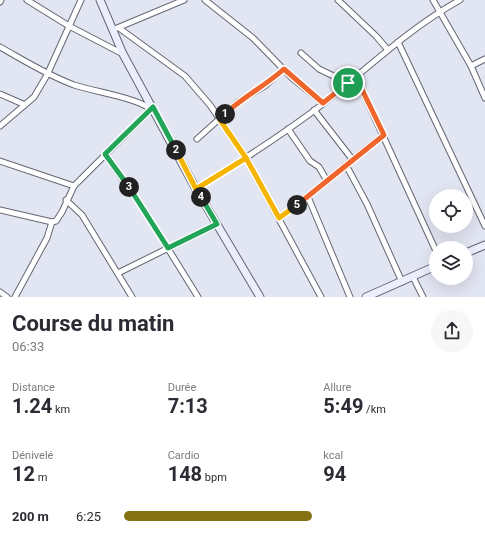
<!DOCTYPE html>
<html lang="fr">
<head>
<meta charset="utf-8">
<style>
  :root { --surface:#fff; --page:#f7f7f7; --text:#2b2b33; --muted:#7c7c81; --accent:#857212 }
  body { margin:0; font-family:Roboto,sans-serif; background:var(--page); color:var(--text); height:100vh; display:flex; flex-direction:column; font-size:15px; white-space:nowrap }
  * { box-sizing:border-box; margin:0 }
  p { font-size:13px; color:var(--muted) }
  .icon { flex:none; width:22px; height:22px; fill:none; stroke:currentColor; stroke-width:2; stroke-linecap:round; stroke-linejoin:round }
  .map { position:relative; height:297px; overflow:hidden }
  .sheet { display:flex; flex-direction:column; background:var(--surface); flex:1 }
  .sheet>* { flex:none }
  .buttons { position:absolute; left:429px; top:189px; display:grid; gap:8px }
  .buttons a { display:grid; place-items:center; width:44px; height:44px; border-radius:50%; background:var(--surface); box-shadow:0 4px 16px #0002; font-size:20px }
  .pin { position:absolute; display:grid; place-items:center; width:34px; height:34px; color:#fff; margin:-17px; border:2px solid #fff; border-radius:50%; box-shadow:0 1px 4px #0007 }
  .km { position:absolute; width:20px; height:20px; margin:-10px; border-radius:50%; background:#222; color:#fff; font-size:11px; line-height:20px; text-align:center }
  .round { display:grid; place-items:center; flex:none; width:42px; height:42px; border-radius:21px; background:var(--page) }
  .headline { display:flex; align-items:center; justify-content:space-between; height:68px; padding:0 12px }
  h1 { font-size:22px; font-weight:700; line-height:30px }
  .metrics { display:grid; grid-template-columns:repeat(3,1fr); gap:6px; height:68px; padding:4px 12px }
  .metrics div { display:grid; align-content:center }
  .metrics b { font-size:20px; font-weight:700 }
  .metrics small { font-size:11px; font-weight:400 }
  .metrics p { font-size:11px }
  ul { padding:0 12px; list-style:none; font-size:13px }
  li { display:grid; grid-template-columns:64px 48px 1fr; align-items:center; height:30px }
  li i { height:10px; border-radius:5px; background:var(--accent) }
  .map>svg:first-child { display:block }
</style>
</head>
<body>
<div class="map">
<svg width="485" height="297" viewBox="0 0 485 297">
  <rect width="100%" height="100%" fill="#e2e5f2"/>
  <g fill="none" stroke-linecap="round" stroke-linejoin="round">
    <g stroke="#646772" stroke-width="7">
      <g id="street">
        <path d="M27,0L69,26L123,54"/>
        <path d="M205,0L253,38L292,78L323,103"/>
        <path d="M338,0L376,36L388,50"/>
        <path d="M433,0L471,66L485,98"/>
        <path d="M0,2L1,0"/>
        <path d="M117,28L184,0"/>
        <path d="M119,28L185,76L210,105L246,158L321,297"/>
        <path d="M398,42L485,226"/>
        <path d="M0,47C25,61 47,75 74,85C96,92 133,97 151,109"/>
        <path d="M301,53L319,69L348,83"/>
        <path d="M471,66L485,59"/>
        <path d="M356,77L436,251"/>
        <path d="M0,94L23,104"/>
        <path d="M314,110L352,159"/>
        <path d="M0,126L34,97L47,75L81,0"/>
        <path d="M288,129L310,161L319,167L327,181"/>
        <path d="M197,139L238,102L266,85L284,69"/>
        <path d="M105,154L144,210L198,297"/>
        <path d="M0,161L74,186"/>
        <path d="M346,165L367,204L402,282"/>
        <path d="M196,189C237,164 277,138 315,110C363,73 407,29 460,0"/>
        <path d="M308,197L350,297"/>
        <path d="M66,200L82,215L132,297"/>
        <path d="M0,210L52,222"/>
        <path d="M279,218C316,192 348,162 384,135"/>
        <path d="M118,273L217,224"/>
        <path d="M413,277L423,297"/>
        <path d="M0,292L7,297"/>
        <path d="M15,297L47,238L52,222L56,221L62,212L74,186L153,107"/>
      </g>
    </g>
    <g stroke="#646772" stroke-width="9">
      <g id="secondary">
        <path d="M100,0L123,54L196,189L260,297"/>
        <path d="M466,253L485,245"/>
        <path d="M366,297L436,266"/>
      </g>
    </g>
    <use href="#street" stroke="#fff" stroke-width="5"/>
    <use href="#secondary" stroke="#ebeefe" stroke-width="7"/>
  </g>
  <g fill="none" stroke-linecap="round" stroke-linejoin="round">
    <g stroke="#fff" stroke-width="8">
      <path id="split-1" d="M225,114C243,97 265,86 284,69L323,103L348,83"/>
    </g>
    <g stroke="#fff" stroke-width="8">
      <path id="split-2" d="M176,150L196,189L246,158L220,120L225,114"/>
    </g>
    <g stroke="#fff" stroke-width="8">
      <path id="split-3" d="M129,187L105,154L153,107L176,150"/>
    </g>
    <g stroke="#fff" stroke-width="8">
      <path id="split-4" d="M129,187L168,248L217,224L201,197"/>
    </g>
    <g stroke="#fff" stroke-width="8">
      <path id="split-5" d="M201,197L196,189L246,158L279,218L297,205"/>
    </g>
    <g stroke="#fff" stroke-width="8">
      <path id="split-6" d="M297,205L384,135L356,77L348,83"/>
    </g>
    <use href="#split-1" stroke="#f0652b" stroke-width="5"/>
    <use href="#split-2" stroke="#f5b400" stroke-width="5"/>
    <use href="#split-3" stroke="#22a559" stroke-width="5"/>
    <use href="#split-4" stroke="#22a559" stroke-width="5"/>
    <use href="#split-5" stroke="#f5b400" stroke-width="5"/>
    <use href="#split-6" stroke="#f0652b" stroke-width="5"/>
  </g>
</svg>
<div class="buttons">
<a><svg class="icon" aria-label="locate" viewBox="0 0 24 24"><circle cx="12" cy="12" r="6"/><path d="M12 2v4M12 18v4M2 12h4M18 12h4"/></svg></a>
<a><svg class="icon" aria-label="layers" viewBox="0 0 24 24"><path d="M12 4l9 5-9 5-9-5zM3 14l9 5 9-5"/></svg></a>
</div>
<div class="pin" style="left:348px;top:83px;background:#1e9e55"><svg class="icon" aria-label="arrive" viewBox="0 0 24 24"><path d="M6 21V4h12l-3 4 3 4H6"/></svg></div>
<b class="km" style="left:225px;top:114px">1</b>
<b class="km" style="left:176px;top:150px">2</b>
<b class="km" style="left:129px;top:187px">3</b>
<b class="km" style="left:201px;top:197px">4</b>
<b class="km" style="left:297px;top:205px">5</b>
</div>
<section class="sheet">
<div class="headline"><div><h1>Course du matin</h1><p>06:33</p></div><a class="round"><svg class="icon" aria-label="share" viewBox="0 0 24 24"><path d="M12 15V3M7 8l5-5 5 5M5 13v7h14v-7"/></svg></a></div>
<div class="metrics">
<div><p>Distance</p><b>1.24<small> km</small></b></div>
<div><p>Durée</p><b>7:13</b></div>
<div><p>Allure</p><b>5:49<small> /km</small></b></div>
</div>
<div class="metrics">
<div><p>Dénivelé</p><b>12<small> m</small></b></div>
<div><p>Cardio</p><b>148<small> bpm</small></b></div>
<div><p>kcal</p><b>94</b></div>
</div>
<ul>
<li><b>200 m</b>6:25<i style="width:54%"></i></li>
</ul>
</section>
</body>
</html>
